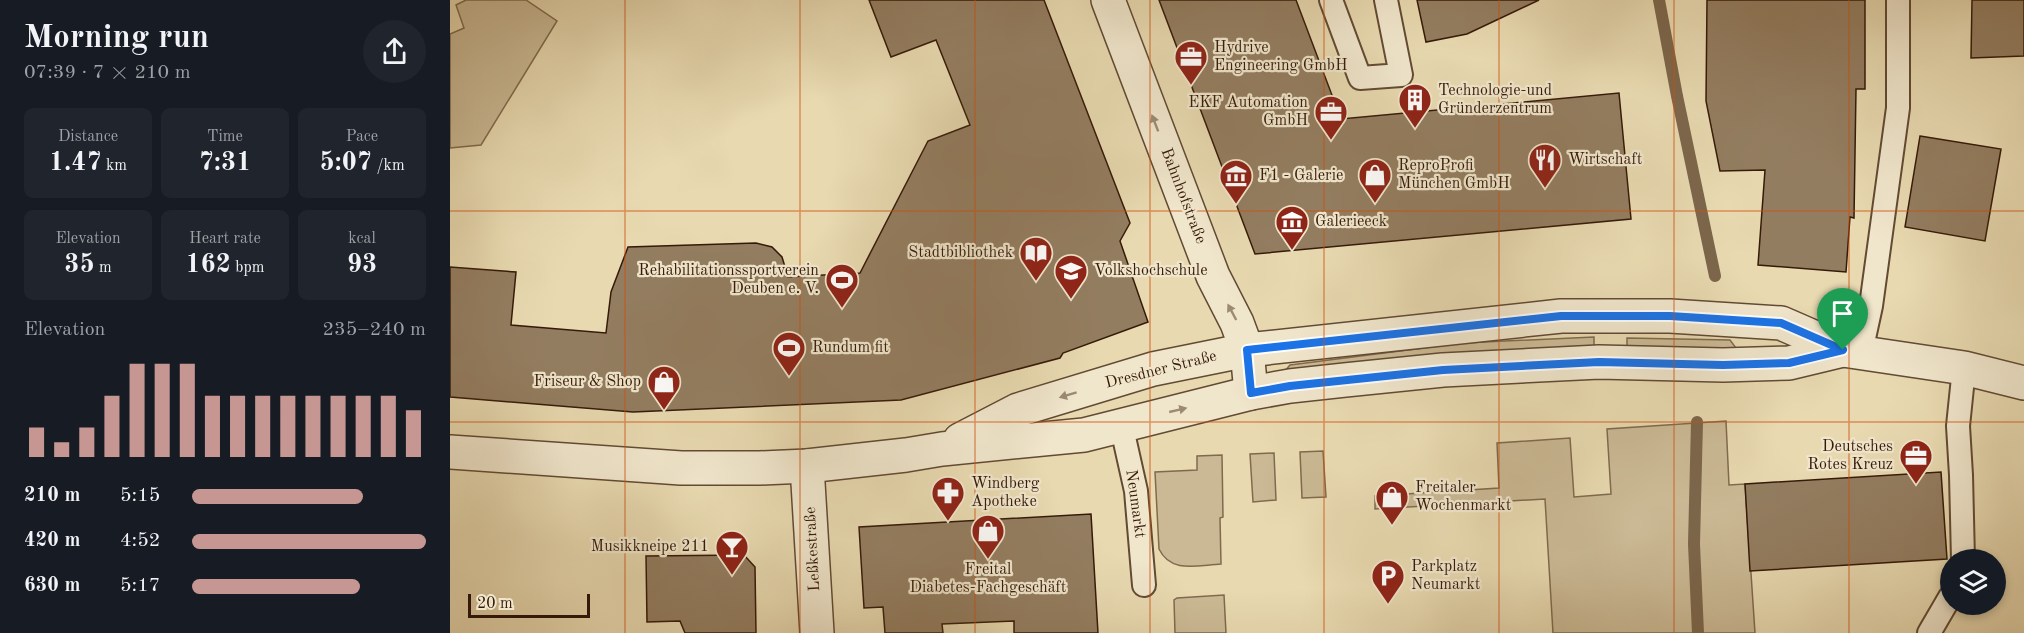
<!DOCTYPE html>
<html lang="en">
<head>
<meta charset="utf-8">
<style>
  :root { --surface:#171b24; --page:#20242c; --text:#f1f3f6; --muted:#9ea1a6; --accent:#c59692 }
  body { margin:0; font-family:"Old Standard TT",serif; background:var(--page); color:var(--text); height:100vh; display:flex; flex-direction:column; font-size:22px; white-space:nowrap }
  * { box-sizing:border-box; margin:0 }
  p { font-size:20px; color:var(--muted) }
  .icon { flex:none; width:33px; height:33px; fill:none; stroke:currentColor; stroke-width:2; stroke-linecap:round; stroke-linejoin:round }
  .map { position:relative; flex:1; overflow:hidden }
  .panel { display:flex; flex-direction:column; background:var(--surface); width:450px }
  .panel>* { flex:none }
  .fabs { position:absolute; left:1490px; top:549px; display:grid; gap:12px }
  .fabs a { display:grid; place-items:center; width:66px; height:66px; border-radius:50%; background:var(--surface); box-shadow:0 3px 9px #0003; font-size:30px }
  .scale { position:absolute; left:18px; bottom:15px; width:122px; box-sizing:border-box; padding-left:6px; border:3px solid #361a09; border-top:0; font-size:16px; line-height:21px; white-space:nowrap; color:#361a09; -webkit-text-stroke:4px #f0e6cc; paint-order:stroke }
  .pin { position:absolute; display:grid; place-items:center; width:51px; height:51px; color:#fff; margin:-62px -26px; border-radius:50% 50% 50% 0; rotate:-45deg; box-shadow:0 0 6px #0007 }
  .pin .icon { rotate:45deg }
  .round { display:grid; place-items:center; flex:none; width:63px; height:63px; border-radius:32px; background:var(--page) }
  .headline { display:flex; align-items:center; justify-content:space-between; height:102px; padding:0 24px }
  h1 { font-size:33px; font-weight:700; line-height:45px }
  .stats { display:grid; grid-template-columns:repeat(3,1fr); gap:9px; height:102px; padding:6px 24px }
  .stats div { display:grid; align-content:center; border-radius:9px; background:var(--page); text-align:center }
  .stats b { font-size:26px; font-weight:700 }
  .stats small { font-size:16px; font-weight:400 }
  .stats p { font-size:16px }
  .chart { height:168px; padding:12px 24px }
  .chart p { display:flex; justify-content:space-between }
  .chart svg { width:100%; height:108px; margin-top:6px; stroke:var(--accent); stroke-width:6 }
  ul { padding:0 24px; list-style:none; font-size:20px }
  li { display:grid; grid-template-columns:96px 72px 1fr; align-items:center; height:45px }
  li i { height:15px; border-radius:8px; background:var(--accent) }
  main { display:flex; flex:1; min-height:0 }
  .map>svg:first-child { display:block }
</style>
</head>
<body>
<main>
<section class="panel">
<div class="headline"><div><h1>Morning run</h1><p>07:39 · 7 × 210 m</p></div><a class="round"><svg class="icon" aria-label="share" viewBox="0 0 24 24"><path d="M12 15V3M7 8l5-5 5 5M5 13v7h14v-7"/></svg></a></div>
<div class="stats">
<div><p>Distance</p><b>1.47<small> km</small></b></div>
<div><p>Time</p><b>7:31</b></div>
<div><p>Pace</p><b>5:07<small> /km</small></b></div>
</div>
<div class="stats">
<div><p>Elevation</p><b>35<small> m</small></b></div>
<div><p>Heart rate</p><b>162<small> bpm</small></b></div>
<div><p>kcal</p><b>93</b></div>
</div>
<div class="chart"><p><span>Elevation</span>235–240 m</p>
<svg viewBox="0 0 160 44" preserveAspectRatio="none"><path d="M5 44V32M15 44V38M25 44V32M35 44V19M45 44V6M55 44V6M65 44V6M75 44V19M85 44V19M95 44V19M105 44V19M115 44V19M125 44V19M135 44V19M145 44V19M155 44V25"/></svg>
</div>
<ul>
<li><b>210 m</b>5:15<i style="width:73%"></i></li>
<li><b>420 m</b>4:52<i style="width:100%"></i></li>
<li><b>630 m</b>5:17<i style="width:72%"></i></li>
</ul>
</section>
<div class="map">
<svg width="1574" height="633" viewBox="0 0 1574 633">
  <rect width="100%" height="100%" fill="#e8d9b0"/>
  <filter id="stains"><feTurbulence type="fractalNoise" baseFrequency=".00333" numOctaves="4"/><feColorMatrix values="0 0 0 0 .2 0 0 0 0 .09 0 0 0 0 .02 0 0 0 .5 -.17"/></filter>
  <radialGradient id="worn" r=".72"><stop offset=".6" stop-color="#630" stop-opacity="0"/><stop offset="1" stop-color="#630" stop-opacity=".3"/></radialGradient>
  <g fill="#cab994" stroke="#806a4e" stroke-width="1.5">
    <path d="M16,0H76L107,21L31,145L0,148V34L14,28L6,5Z"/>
    <path d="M1144,337V349L835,371L840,365L1013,343Z"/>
    <path d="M1177,338L1280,340L1286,348L1278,353L1177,349Z"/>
    <path d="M1276,421L1279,485L1295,484L1305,633H1103L1095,499L925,509V496L1049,488L1047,443L1120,438L1124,497L1161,494L1157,429Z"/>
    <path d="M873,451L876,497L852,498L850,452Z"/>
    <path d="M824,453L826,500L803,502L800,454Z"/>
    <path d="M772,455L773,517L770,518L771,564C748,565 721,574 709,549L705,472L747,470V456Z"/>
    <path d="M774,595L776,633H725L724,600L727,598Z"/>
  </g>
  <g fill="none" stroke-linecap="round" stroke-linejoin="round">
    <g stroke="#7c664b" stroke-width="12">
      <path d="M1209,0L1227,96L1265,276"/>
      <path d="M1247,422L1244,544L1248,633"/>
    </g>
  </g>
  <g fill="#937d60" stroke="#361a09" stroke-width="1.5">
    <path d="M419,0H594L680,223L670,241L698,322L613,353L610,358L451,400L183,412L0,397V267L66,272L61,325L156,333L161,292L178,247L306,243L322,247L332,257L338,277L410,273L478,141L520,125L486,40L441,57Z"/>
    <path d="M709,0H846L891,119L1169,93L1181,219L805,254Z"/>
    <path d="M967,0H1089L1017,34L976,42Z"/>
    <path d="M1257,0H1415V89H1406L1404,218L1400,217L1396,272L1308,265L1315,170L1270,171L1256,101Z"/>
    <path d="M1522,0H1574V56L1521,58Z"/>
    <path d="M1470,136L1551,149L1535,241L1455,227Z"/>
    <path d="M1491,472L1497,559L1300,571L1295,484Z"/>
    <path d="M641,514L648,633H564V621L492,624L493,633H435L433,607L414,608L409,527Z"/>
    <path d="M294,555L305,567L306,633H235L230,621L197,622L196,556Z"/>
  </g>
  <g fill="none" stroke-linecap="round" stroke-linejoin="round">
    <g stroke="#624a33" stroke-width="26">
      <g id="service">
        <path d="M881,0L910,78L951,75L936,0"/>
        <path d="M1411,352L1421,306L1448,108V0"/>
        <path d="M671,424L686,491L694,585"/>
        <path d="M1513,560L1511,475L1508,426L1514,368"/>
        <path d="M1479,633L1500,597"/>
      </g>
    </g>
    <g stroke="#624a33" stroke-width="36">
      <g id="minor">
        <path d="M658,0L763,276L787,323L797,350L801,393"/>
        <path d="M357,466L367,633"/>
      </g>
    </g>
    <g stroke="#624a33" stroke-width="36">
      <g id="tertiary">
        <path d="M510,440L568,410L703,369L797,350L1111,316H1220L1331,323L1393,350L1514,368L1574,383"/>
        <path d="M0,452L231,468H310L357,466L456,455L492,449L634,435L801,393L840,386L895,380L993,370L1149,362L1273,365L1339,363L1393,350"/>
      </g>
    </g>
    <use href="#service" stroke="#f0e6cc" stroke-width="22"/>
    <use href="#minor" stroke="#f0e6cc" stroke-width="33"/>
    <use href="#tertiary" stroke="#f0e6cc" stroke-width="33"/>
  </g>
  <defs><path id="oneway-solid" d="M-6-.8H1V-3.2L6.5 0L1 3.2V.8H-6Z" transform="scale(1.5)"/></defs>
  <g fill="#9c8a74">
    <use href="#oneway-solid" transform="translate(705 123) rotate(-111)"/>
    <use href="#oneway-solid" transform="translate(782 312) rotate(-118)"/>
    <use href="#oneway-solid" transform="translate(618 395) rotate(163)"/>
    <use href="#oneway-solid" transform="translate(728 410) rotate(-13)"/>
  </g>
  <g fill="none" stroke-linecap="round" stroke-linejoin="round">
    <g stroke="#fff" stroke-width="12">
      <path id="route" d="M1111,316H1220L1331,323L1393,350L1339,363L1273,365L1149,362L993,370L840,386L801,393L797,350Z"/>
    </g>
    <use href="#route" stroke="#1a73e8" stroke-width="8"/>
  </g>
  <path fill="none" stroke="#cd500c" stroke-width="1.5" stroke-opacity="0.55" d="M175,0V633M350,0V633M525,0V633M700,0V633M874,0V633M1049,0V633M1224,0V633M1399,0V633M0,211H1574M0,422H1574"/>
  <defs>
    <g id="office-pin" transform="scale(1.725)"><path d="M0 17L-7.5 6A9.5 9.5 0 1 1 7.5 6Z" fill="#8f2418" stroke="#f0e6cc"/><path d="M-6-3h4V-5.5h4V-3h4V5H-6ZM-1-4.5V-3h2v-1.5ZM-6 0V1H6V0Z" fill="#fff"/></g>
    <g id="building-pin" transform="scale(1.725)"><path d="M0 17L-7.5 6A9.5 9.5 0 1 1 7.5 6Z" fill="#8f2418" stroke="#f0e6cc"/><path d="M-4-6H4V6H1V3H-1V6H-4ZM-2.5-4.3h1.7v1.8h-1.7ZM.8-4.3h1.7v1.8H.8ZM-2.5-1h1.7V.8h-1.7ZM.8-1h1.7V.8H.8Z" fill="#fff"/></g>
    <g id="restaurant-pin" transform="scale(1.725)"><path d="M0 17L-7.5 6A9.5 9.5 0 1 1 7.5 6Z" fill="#8f2418" stroke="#f0e6cc"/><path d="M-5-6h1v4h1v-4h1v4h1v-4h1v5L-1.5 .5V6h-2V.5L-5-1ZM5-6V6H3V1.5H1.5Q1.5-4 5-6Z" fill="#fff"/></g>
    <g id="shop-pin" transform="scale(1.725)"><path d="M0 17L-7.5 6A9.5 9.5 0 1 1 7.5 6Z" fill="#8f2418" stroke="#f0e6cc"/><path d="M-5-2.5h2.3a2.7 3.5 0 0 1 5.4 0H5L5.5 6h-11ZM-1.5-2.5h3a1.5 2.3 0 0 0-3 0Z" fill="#fff"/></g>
    <g id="museum-pin" transform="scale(1.725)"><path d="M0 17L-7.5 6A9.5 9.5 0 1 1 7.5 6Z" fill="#8f2418" stroke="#f0e6cc"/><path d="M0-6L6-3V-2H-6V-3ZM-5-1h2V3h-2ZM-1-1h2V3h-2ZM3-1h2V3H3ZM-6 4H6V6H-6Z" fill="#fff"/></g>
    <g id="library-pin" transform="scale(1.725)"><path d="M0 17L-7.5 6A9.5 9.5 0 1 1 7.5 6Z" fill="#8f2418" stroke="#f0e6cc"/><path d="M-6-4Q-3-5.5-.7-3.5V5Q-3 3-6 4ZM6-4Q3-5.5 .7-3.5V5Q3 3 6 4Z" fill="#fff"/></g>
    <g id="university-pin" transform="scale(1.725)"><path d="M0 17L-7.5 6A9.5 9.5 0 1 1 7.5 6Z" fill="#8f2418" stroke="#f0e6cc"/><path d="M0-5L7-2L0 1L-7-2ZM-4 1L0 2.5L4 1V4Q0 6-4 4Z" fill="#fff"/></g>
    <g id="stadium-pin" transform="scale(1.725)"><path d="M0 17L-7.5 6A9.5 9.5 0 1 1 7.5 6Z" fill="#8f2418" stroke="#f0e6cc"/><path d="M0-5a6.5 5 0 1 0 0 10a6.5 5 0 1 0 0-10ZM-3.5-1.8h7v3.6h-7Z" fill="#fff"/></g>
    <g id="pharmacy-pin" transform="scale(1.725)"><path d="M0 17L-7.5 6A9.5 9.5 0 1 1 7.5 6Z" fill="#8f2418" stroke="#f0e6cc"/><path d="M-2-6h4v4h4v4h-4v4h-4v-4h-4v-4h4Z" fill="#fff"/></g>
    <g id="bar-pin" transform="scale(1.725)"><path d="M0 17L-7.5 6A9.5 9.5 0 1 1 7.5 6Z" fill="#8f2418" stroke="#f0e6cc"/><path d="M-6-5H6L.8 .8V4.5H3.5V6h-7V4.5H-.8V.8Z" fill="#fff"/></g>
    <g id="parking-pin" transform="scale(1.725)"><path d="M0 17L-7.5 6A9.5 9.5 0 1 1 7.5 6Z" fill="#8f2418" stroke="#f0e6cc"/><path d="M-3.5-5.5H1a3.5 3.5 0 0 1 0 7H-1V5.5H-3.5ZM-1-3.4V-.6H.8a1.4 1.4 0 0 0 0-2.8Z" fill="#fff"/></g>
  </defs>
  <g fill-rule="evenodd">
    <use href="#office-pin" x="741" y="57"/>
    <use href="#building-pin" x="965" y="100"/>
    <use href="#office-pin" x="881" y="112"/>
    <use href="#restaurant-pin" x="1095" y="160"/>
    <use href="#shop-pin" x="925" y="175"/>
    <use href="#museum-pin" x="786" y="176"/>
    <use href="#museum-pin" x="842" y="222"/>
    <use href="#library-pin" x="586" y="253"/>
    <use href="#university-pin" x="621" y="271"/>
    <use href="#stadium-pin" x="392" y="280"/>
    <use href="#stadium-pin" x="339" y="348"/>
    <use href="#shop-pin" x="214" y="382"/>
    <use href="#office-pin" x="1466" y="456"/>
    <use href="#pharmacy-pin" x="498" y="493"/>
    <use href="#shop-pin" x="942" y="497"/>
    <use href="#shop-pin" x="538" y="531"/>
    <use href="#bar-pin" x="282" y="547"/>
    <use href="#parking-pin" x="938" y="576"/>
  </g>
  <g text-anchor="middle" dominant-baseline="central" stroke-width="4.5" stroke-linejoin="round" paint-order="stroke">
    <g font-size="16" fill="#361a09" stroke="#f0e6cc" text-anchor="start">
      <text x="764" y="48">Hydrive<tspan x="764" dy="18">Engineering GmbH</tspan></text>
      <text x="988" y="91">Technologie-und<tspan x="988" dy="18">Gründerzentrum</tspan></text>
      <text x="858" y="103" text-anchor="end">EKF Automation<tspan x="858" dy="18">GmbH</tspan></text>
      <text x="1118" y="160">Wirtschaft</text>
      <text x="948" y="166">ReproProfi<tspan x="948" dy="18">München GmbH</tspan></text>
      <text x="809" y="176">F1 - Galerie</text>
      <text x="865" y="222">Galerieeck</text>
      <text x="563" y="253" text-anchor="end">Stadtbibliothek</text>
      <text x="369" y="271" text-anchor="end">Rehabilitationssportverein<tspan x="369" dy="18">Deuben e. V.</tspan></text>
      <text x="644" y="271">Volkshochschule</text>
      <text x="362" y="348">Rundum fit</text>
      <text x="191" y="382" text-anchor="end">Friseur &amp; Shop</text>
      <text x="1443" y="447" text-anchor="end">Deutsches<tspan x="1443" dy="18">Rotes Kreuz</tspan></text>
      <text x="521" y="484">Windberg<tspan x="521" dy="18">Apotheke</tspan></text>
      <text x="965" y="488">Freitaler<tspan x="965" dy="18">Wochenmarkt</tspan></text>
      <text x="259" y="547" text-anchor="end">Musikkneipe 211</text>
      <text x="961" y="567">Parkplatz<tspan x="961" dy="18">Neumarkt</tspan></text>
      <text x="538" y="570" text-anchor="middle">Freital<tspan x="538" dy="18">Diabetes-Fachgeschäft</tspan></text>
    </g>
    <g font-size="16" fill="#361a09" stroke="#f0e6cc">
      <text transform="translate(733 196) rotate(69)">Bahnhofstraße</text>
      <text transform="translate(711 370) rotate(-14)">Dresdner Straße</text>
      <text transform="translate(685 504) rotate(82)">Neumarkt</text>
      <text transform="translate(363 549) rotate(-93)">Leßkestraße</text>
    </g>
  </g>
  <rect width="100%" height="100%" filter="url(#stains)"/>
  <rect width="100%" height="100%" fill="url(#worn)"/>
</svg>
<div class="fabs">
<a><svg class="icon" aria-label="layers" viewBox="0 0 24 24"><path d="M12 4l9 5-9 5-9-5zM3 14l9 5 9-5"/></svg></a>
</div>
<div class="scale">20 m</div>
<div class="pin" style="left:1393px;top:350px;background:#1e9e55"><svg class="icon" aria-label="arrive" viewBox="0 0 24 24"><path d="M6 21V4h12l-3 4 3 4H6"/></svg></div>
</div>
</main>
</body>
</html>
